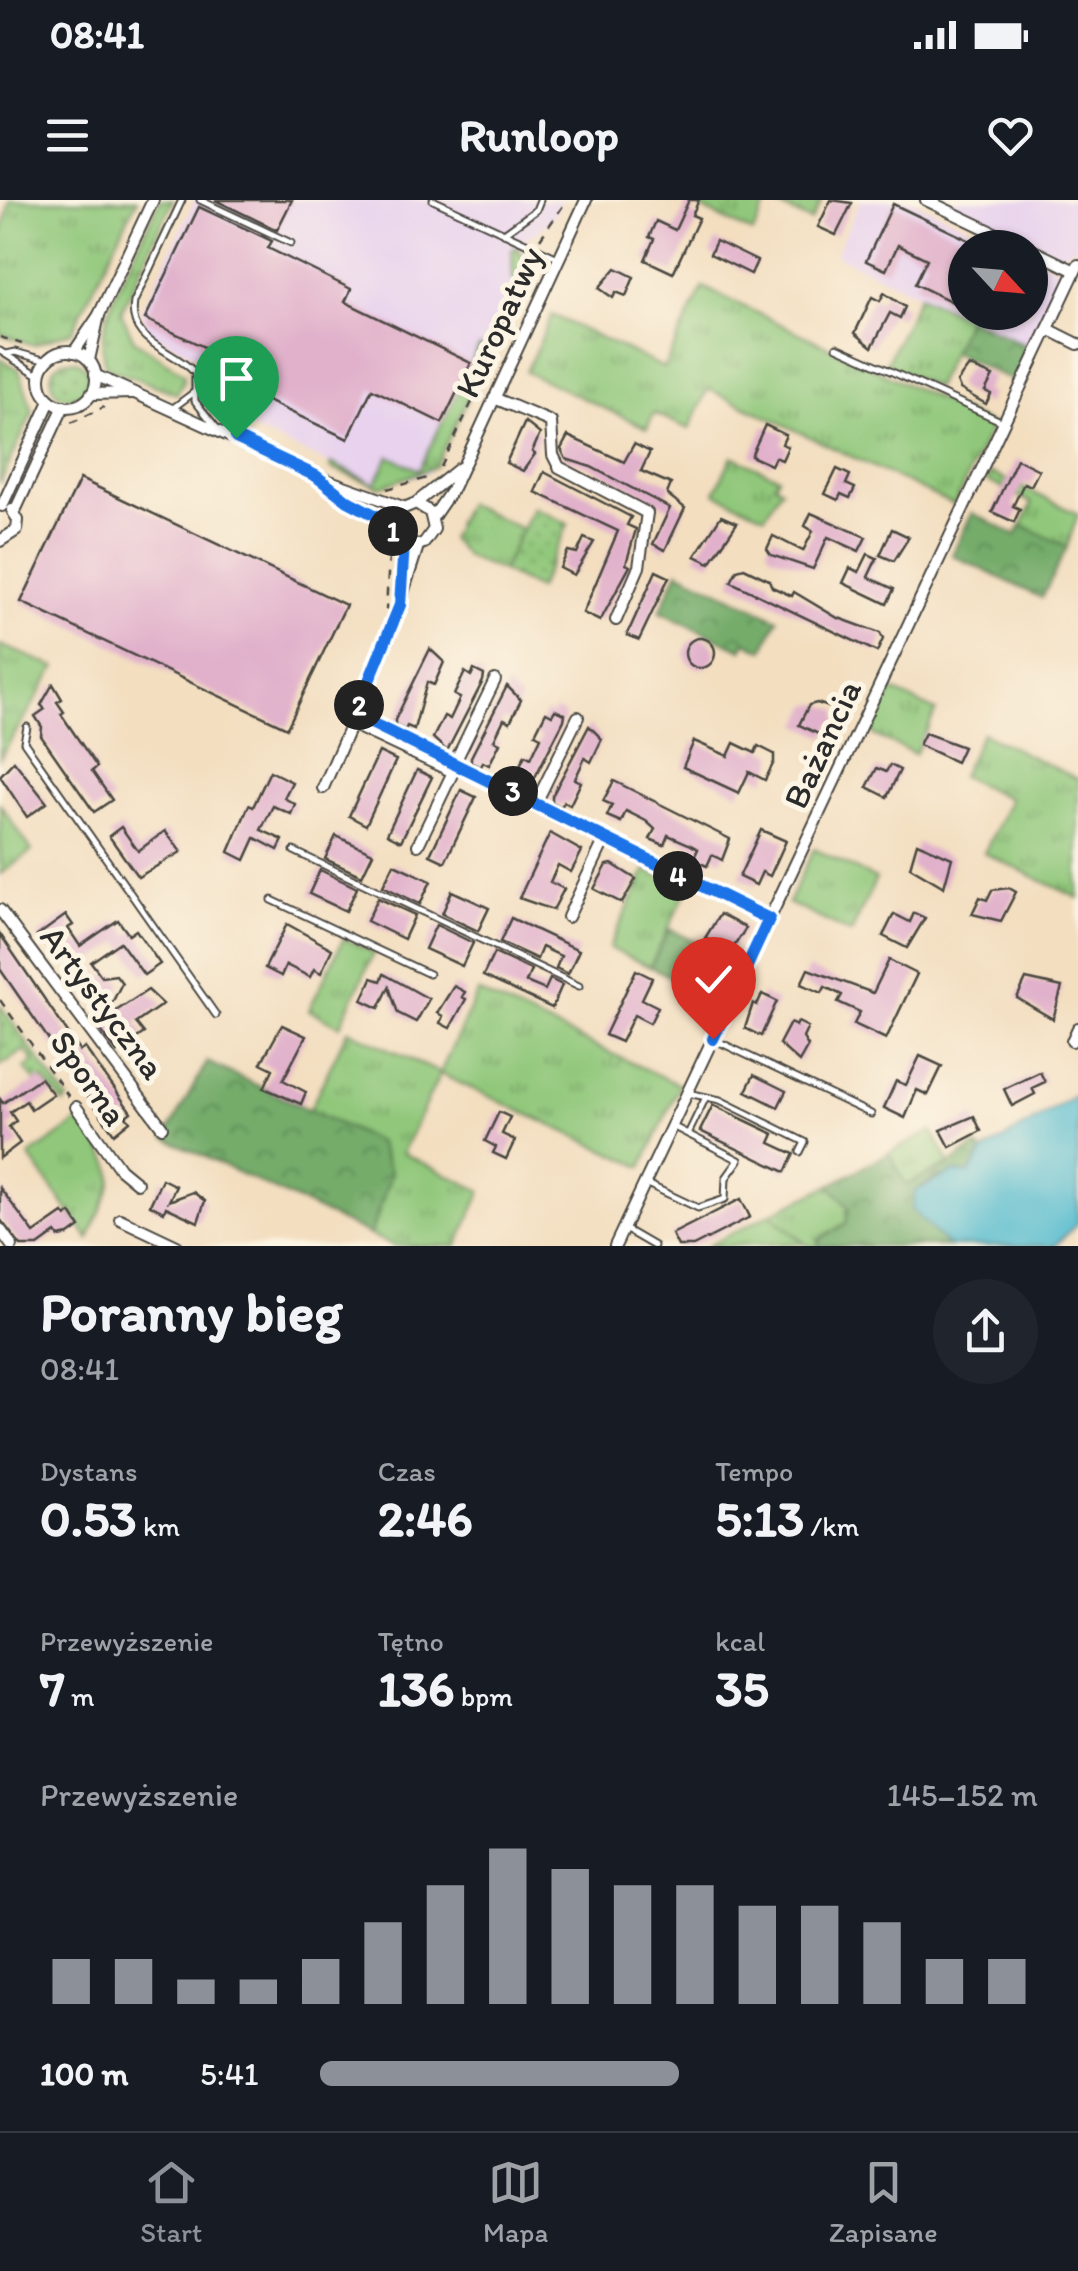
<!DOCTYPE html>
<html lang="pl">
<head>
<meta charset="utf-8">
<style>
  :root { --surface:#171b24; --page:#20242c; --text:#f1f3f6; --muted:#9ea1a6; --line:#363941; --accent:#8c9099 }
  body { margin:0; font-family:Itim,sans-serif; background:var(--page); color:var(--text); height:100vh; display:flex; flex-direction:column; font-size:38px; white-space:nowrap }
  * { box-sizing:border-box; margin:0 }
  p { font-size:32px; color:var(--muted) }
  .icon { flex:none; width:55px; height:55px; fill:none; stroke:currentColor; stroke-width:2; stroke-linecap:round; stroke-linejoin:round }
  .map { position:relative; height:1046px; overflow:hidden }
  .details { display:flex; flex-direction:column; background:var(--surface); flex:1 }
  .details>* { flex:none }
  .needle { width:65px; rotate:116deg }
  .fabs { position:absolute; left:948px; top:30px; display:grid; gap:20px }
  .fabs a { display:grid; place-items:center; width:100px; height:100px; border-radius:50%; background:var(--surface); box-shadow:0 2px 8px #0004; font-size:50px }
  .pin { position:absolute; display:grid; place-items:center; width:85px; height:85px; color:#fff; margin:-102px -42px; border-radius:50% 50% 50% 0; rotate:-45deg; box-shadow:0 0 10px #0007 }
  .pin .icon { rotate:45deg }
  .km { position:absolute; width:50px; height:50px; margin:-25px; border-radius:50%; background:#222; color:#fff; font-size:28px; line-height:50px; text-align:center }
  .round { display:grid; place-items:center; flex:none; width:105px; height:105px; border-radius:52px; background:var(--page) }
  .overview { display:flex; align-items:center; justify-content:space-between; height:170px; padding:0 40px }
  h1 { font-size:55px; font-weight:700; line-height:75px }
  .metrics { display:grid; grid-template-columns:repeat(3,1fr); gap:15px; height:170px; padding:10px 40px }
  .metrics div { display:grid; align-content:center }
  .metrics b { font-size:50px; font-weight:700 }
  .metrics small { font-size:28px; font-weight:400 }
  .metrics p { font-size:28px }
  .chart { height:280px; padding:20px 40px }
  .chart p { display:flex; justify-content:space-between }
  .chart svg { width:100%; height:180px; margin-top:10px; stroke:var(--accent); stroke-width:6 }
  ul { padding:0 40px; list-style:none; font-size:32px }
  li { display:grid; grid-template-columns:160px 120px 1fr; align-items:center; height:75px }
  li i { height:25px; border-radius:12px; background:var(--accent) }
  .status { display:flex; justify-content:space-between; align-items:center; height:70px; padding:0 50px; background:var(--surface); direction:ltr }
  .status svg { height:28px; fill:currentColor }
  header { display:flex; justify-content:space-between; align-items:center; height:130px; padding:0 40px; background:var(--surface); font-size:45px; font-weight:700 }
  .menu { display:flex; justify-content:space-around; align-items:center; height:140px; border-top:2px solid var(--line); background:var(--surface); font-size:28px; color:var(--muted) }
  .menu a { display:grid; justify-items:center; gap:5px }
  .menu .on { color:var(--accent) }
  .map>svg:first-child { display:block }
</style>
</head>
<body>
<div class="status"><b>08:41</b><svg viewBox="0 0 49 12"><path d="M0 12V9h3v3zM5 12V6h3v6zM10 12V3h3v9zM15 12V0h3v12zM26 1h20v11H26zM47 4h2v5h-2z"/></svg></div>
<header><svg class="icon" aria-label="menu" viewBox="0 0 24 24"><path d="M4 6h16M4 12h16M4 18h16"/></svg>Runloop<svg class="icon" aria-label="heart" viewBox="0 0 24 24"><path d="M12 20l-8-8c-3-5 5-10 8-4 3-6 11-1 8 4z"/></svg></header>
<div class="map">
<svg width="1078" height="1046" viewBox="0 0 1078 1046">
  <defs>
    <pattern id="grass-tufts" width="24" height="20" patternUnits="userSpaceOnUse" patternTransform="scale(2.5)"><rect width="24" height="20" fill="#90c77a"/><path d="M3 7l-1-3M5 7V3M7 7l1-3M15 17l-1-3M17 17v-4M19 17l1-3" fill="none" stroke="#76a264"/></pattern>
    <pattern id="forest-crowns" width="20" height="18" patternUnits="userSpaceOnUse" patternTransform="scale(2.5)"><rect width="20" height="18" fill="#74ac6a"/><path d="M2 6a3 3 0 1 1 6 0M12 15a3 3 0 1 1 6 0" fill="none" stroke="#5f8c57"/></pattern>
    <pattern id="garden-dots" width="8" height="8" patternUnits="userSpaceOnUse" patternTransform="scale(2.5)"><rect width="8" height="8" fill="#90c77a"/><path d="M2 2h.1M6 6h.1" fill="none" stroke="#76a264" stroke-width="1.8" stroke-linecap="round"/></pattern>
  </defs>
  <rect width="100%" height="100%" fill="#fcf5e5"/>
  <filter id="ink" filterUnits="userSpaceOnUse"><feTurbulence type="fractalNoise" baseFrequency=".01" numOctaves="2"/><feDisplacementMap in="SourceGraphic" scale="20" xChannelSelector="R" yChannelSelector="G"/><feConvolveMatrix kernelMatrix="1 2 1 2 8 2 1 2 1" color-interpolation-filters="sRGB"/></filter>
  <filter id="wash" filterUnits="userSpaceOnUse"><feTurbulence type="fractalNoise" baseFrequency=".0048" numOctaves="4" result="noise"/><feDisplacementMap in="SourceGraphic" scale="40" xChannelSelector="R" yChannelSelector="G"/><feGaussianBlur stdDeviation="2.25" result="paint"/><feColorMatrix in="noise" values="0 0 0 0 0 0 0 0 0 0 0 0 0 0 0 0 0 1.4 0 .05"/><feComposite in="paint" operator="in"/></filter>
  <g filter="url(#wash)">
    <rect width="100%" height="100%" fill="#f3dec0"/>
    <g fill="#e8d2ee">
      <path d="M195,0H562L553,17L537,33L527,36L519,51L525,58L524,82L438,263L428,273L382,286L331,269L330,264L207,209L212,182L204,161L147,130L142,111Z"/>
      <path d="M861,0H911L1012,47L965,48V112H1030V56L1057,68L1062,81L1030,147L835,55Z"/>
      <path d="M942,0H1078V45L1059,55Z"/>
    </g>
    <g fill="url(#grass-tufts)" stroke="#5e7952" stroke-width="2.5">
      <path d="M10,0H137L72,131L34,145L0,134V42Z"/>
      <path d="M160,0H173L121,112L134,140L183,173L184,180L177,194L106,167C88,123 142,44 160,0Z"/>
      <path d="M704,0H822L811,21L768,1L753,33L700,8Z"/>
      <path d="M516,47L525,58L524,82L435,267L380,287L330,268L331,263L375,284L389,256L419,270L477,150L480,146L489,150L521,84L513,79L512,50Z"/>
      <path d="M703,87L992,225L954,305L708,189L689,229L654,213L647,228L526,172L552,115L664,168Z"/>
      <path d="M919,95L968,118L935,187L886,164Z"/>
      <path d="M0,159L19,169L33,212L0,283Z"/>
      <path d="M732,256L778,277L774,284L781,288L765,316L715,293Z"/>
      <path d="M991,273L1078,314L1067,347L1022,325L1032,303L987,281Z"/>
      <path d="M466,303L522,329L502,371L468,358L450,339Z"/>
      <path d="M0,445L56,467L0,558Z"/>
      <path d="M889,489L936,511L915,554L874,535L871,526Z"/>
      <path d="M982,533L1078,579V698L984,653L1010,599L961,576Z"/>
      <path d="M0,604L32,651L0,674Z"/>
      <path d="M814,649L876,679L851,733L788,703Z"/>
      <path d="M646,670L687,689L650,767L609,748Z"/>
      <path d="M344,738L374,753L340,826L309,810Z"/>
      <path d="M478,792L680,885L642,967L440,874L402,953L482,991L457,1046H394L370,1035L391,974L379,943L309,911L348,830L440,873Z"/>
      <path d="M81,920C127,984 115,969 89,1039L29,956Z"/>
      <path d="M932,931L950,964L906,985L889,953Z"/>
      <path d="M830,985L849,1008L846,1023L819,1039V1046H808L770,1014Z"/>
    </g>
    <g fill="url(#forest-crowns)" stroke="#506c4a" stroke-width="2.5">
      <path d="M968,118L1030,147L1013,181L951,152Z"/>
      <path d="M972,313L1016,335L1022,325L1067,347L1042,398L952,355Z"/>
      <path d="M678,371L778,419L763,450L746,442L742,450L660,412Z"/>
      <path d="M669,729L739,762L721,800L650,767Z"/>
      <path d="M207,862L378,942L391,974L370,1035L165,938Z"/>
      <path d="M976,946L983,952L969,974L936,978L915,991L948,1046H819V1040L846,1023L849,1008L830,985L889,953L906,985L946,967Z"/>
    </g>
    <g fill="url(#garden-dots)" stroke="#5e7952" stroke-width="2.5">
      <circle cx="70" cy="179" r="19"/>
      <path d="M533,307L568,324L538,389L502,371Z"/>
      <path d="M0,805L68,900L64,904L43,879L35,881L25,868L34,862L25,850L0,866Z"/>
    </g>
    <path fill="#90c77a" stroke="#5e7952" stroke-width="2.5" d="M770,1014L804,1043L707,1046Z"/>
    <path fill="#51bace" stroke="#3e727c" stroke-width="2.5" d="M1078,894V1023L1055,1046H948L912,1010L915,991L954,972L969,974L983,952Z"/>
    <g id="blocks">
      <g fill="#e1b1cb">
        <path d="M215,0H292L277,30Z"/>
        <path d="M689,0H699L692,15L699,18L673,73L645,60L654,39L649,37L656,21L675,30Z"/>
        <path d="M831,0L852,3L836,35L818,27Z"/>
        <path d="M893,4L971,41L954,76L965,84V108L915,84L927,59L898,45L886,70L866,61Z"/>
        <path d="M199,7L272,41L268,48L351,89L345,102L471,163L442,223L372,189L348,239L229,183L238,163L145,119Z"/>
        <path d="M716,41L757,61L751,74L710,54Z"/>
        <path d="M616,68L634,77L626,96L616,92L613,98L599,88Z"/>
        <path d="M884,93L905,107L900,118L890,113L872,147L855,133L872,97L880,101Z"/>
        <path d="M969,166L993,176L985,191L991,194L986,204L960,189L957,182Z"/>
        <path d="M525,222L540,234L532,252L535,254L523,271L506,263Z"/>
        <path d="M765,225L786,235L782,244L788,247L782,260L775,257L771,265L751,256Z"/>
        <path d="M568,236L624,262L634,244L650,252L641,271L671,284L667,294L685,308L665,350L653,344L670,308L591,267L566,259L561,249Z"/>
        <path d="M1017,259L1039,270L1031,286L1024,283L1013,306L1020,309L1014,322L992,312Z"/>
        <path d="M837,269L850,275L846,284L855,288L850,298L841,294L838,300L825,294Z"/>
        <path d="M544,272L631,317L627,325L636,329L626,364L630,366L600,421L583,413L618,331L535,292Z"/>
        <path d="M80,279L346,405L287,528L21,402Z"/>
        <path d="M811,313L866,337L859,351L828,337L813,369L771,355L767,349L773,336L803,351L813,331L805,326Z"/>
        <path d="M721,316L737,323L710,363L695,356Z"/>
        <path d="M892,329L909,337L894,361L880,355Z"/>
        <path d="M584,338L594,342L574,375L560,368L568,351L577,353Z"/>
        <path d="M868,354L877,358L868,377L894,389L887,404L843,383L850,368L859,372Z"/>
        <path d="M744,368L769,380L772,387L792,396L794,392L836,417L880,433L883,439L877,452L731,382L737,370Z"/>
        <path d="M656,371L669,377L639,440L627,435Z"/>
        <circle cx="700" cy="453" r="15"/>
        <path d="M430,449L444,462L434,485L427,482L414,529L407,526L405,530L395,525V520Z"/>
        <path d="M474,470L484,475L483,481L447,551L433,538L444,516L450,519L460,498L454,495L465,472L471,476Z"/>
        <path d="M53,484L62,499L57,502L64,512L61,514L97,567L92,571L112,600L94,612L41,536L42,527L35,516L45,509L41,505Z"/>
        <path d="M507,486L521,500L510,522L504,519L494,540L500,543L489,565L483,562L481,567L471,562V557Z"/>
        <path d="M817,503L838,510V524H832L825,537L799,525L809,505Z"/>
        <path d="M555,510L565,514L564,520L528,591L514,578L525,555L531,558L541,537L535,534L546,512L552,515Z"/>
        <path d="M589,526L602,539L591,562L585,558L575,579L581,582L570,605L564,602L561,607L552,602V596Z"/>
        <path d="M925,533L963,547L956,562L919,545Z"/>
        <path d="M694,541L728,556L734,543L755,553L758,546L774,554V562L765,580L749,572L739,593L683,567Z"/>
        <path d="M379,552L396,560L366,625L349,616Z"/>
        <path d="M14,561L47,603L27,617L0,576Z"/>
        <path d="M890,565L900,570L887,597L867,587L877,568L886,572Z"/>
        <path d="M417,570L432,577L401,641L387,634Z"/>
        <path d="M270,571L292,582L284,598L295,604L291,614L273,606L261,630L283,640L278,650L255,638L245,660L229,652L249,605L253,607Z"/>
        <path d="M614,581L730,639L722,660L712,655L707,666L693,660L698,649L689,644L668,635L664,645L650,639L655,629L646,621L626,611L621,622L607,616L612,605L603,601Z"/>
        <path d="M461,590L476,597L445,662L430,655Z"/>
        <path d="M121,627L138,651L165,631L181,652L138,677L109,636Z"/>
        <path d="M761,630L786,641L770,676L762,672L756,685L739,677Z"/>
        <path d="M550,633L582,651L571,672L558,665L550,682L564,689L553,710L519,698Z"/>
        <path d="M336,636L373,653L362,676L325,659Z"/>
        <path d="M917,643L952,658L944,687L910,667Z"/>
        <path d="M394,664L431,681L420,704L383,686Z"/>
        <path d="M612,664L636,679L622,703L594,689L607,665Z"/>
        <path d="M320,670L357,688L346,711L309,694Z"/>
        <path d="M1009,688L1016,692L1001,721L972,714L980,697L987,700L992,690Z"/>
        <path d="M452,691L489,708L478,731L442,714Z"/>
        <path d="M378,698L415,715L404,739L367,721Z"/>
        <path d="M914,713L925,718L907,748L883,736L894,714L910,722Z"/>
        <path d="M720,714L746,728L733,748L726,750L705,738Z"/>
        <path d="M66,715L73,725L68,728L80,746L118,720L129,735L136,730L160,764L144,775L120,742L91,762L102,777L116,775L122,783L107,813L54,738L44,745L37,736Z"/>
        <path d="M511,718L579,750L568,774L556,768L561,756L542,747L537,759L500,742Z"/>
        <path d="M287,724L332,749L321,773L314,769L310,777L286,765L281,776L265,768Z"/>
        <path d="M436,725L473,743L462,766L425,749Z"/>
        <path d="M0,734L80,851L85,848L131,912L126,916L130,921L114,934L0,769Z"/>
        <path d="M494,753L531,770L526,782L545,790L550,779L562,785L552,808L483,776Z"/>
        <path d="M889,760L917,774L886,839L854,824L860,812L838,802L842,795L825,787L822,793L801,784L808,769L873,793Z"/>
        <path d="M636,770L652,778L642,799L658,807L650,823L634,815L621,842L605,835Z"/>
        <path d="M384,774L429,799L416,822L398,813L389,787L379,808L362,800L372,778L381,781Z"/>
        <path d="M1026,779L1062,787L1053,819L1017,798Z"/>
        <path d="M454,786L465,792L462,797L466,799L450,828L440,823L443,816L437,813Z"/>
        <path d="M148,790L163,804L136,823L144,833L117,852L96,824Z"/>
        <path d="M762,794L777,801L761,836L745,828L753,803L757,805Z"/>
        <path d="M798,822L808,827L803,838L808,846L799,862L779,844L790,823L796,826Z"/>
        <path d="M282,825L306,836L283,880L306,892L301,904L264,888L273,869L261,863Z"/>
        <path d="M920,856L942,866L928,895L917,890L905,918L884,908L896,881L906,885Z"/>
        <path d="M1040,872L1045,882L1032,888L1035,894L1012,906L1004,889Z"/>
        <path d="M754,875L786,891L778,907L746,891Z"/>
        <path d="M40,878L53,894L31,909L26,901L10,912L16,921L9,927L20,943L0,958V899L3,903Z"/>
        <path d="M713,905L774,934L770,943L794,954L785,972L700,931Z"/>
        <path d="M499,912L510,917L502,934L515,940L506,959L493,953L496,947L485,941Z"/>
        <path d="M974,916L981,931L950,947L941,930Z"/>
        <path d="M162,979L176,986L169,1001L193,992L205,1001L198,1022L166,1007L164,1012L150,1005Z"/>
        <path d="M0,988L34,1033L63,1013L66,1017L71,1013L80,1027L69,1035L59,1037L56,1033L38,1046H21L0,1019Z"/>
        <path d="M741,999L750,1017L693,1046H678L672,1034Z"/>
      </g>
    </g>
  </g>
  <g filter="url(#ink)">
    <use href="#blocks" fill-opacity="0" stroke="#494641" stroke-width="2.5"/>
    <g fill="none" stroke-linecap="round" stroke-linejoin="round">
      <g stroke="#494641" stroke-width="9">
        <g id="service">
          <path d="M182,0L134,102C127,144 173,148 195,173V201L216,227"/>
          <path d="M200,0L291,43"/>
          <path d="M433,0L558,58"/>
          <path d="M504,33L536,10L540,0"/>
          <path d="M837,147L1003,222"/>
          <path d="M0,151L40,176"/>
          <path d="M6,154L15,152L47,161"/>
          <path d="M173,208L193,193"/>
          <path d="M27,527L24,542L216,815"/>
          <path d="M294,651L579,786"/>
          <path d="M272,700L429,774"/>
          <path d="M713,839L871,914"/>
          <path d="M688,893L720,900L805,942L800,952"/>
          <path d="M688,934L705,899"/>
          <path d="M645,983L698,1008L725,999L726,978L739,960L672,926"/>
          <path d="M623,1028L654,1046"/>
        </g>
      </g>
      <g stroke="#494641" stroke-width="14">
        <g id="minor">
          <path d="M926,0L1026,48"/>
          <path d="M1030,49L1075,71"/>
          <path d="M1048,129L1078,144"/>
          <circle cx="68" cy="179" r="28"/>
          <path d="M74,152L99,115L153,0"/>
          <path d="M89,160L99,115"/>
          <path d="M95,175L316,276L403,307"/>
          <path d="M91,194L133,193"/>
          <path d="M494,198L551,222L553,255L559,267L647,313L639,367L616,420"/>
          <path d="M325,283L348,301L392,323"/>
          <path d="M416,303L430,312L434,329L424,343C410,349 398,344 393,330L397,311L416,303L460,268"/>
          <path d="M2,306L50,201"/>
          <path d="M14,313L64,206"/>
          <path d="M433,317L453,288L586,0"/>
          <path d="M0,341L17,330L18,320L12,310"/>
          <path d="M401,393L404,344"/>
          <path d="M355,515L769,719"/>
          <path d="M351,524L453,572L418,645"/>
          <path d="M455,562L495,480"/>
          <path d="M323,588L388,440L418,346"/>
          <path d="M536,603L578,517"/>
          <path d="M0,710L162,927"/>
          <path d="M568,717L604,641"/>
          <path d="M1072,841L1078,828"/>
          <path d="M76,907L120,969L137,983"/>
          <path d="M120,1019L177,1046"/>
          <path d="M0,1029L12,1046"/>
          <path d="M615,1046L1078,65"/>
        </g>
      </g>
      <g stroke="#494641" stroke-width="2.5" stroke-dasharray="8 8" stroke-linecap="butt">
        <path d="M540,39L567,0"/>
        <path d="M0,137L22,144"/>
        <path d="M71,223L104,207"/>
        <path d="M441,267L529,82L532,55"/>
        <path d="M387,289L427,278"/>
        <path d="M373,329L389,356L386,410"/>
        <path d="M0,800L69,897"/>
      </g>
      <use href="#service" stroke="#fff" stroke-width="5"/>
      <use href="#minor" stroke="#fff" stroke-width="10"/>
    </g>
  </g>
  <g fill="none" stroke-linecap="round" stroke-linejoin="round" filter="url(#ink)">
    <g stroke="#fff" stroke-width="20">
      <path id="route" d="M236,238L316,276L348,301L392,324L395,336L404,344L400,405L355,515L769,719L713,839"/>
    </g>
    <use href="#route" stroke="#1a73e8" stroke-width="12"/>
  </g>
  <g text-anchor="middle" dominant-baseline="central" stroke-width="10" stroke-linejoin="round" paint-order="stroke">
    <g font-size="35" fill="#2b2b2b" stroke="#fcf5e5">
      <text transform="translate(499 122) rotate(-65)">Kuropatwy</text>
      <text transform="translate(822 544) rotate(-65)">Bażancia</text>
      <text transform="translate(103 802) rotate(53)">Artystyczna</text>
      <text transform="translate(89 878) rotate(55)">Sporna</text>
    </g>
  </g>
</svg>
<div class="fabs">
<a><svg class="needle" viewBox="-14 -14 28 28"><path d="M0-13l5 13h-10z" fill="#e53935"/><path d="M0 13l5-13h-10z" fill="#9ea1a6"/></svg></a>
</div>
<div class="pin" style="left:236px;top:238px;background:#1e9e55"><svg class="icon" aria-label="arrive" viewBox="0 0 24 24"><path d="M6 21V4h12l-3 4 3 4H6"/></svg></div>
<div class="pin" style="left:713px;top:839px;background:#d93025"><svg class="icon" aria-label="check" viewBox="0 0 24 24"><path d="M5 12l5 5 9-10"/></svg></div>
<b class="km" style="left:393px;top:331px">1</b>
<b class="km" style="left:359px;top:505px">2</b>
<b class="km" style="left:513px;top:591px">3</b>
<b class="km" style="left:678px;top:676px">4</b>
</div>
<section class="details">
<div class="overview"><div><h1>Poranny bieg</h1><p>08:41</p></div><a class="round"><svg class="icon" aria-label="share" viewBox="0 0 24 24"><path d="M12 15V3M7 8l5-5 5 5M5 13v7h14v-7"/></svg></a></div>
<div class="metrics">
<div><p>Dystans</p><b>0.53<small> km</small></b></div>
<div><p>Czas</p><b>2:46</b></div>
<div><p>Tempo</p><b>5:13<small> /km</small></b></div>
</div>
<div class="metrics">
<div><p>Przewyższenie</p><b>7<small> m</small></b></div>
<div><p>Tętno</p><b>136<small> bpm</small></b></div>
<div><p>kcal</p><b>35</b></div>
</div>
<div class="chart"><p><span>Przewyższenie</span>145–152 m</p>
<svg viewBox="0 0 160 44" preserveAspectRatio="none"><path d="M5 44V33M15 44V33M25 44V38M35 44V38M45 44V33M55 44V24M65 44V15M75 44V6M85 44V11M95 44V15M105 44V15M115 44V20M125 44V20M135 44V24M145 44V33M155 44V33"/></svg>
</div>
<ul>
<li><b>100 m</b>5:41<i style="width:50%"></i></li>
</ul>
</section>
<nav class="menu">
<a class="on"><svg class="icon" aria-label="home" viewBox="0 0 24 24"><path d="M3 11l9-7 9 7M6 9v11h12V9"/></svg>Start</a>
<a><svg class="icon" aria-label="map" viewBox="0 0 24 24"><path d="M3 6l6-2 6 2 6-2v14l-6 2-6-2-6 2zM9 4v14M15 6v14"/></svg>Mapa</a>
<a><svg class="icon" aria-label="saved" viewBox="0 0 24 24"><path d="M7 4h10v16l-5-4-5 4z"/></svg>Zapisane</a>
</nav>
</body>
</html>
